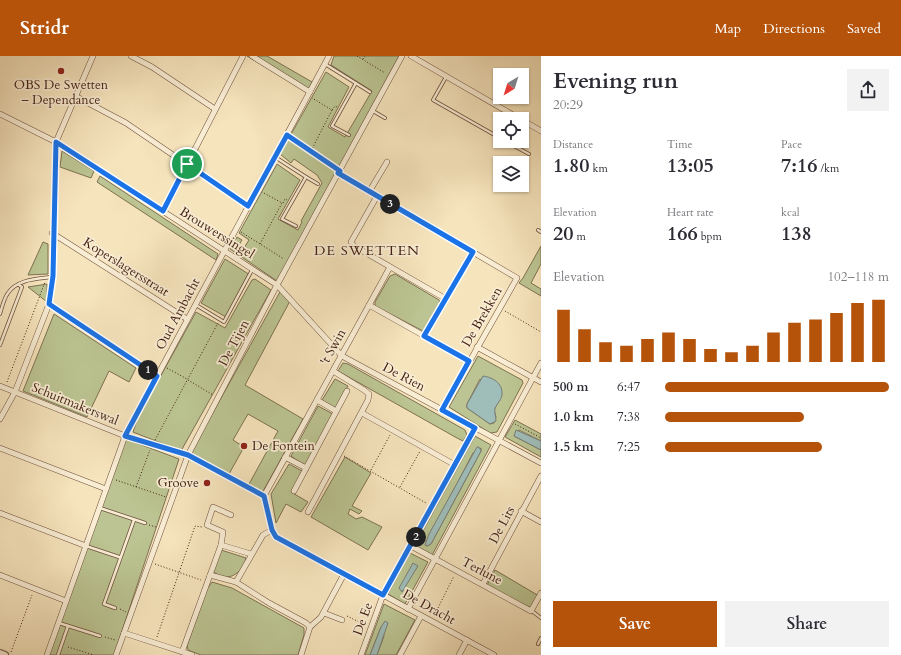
<!DOCTYPE html>
<html lang="en">
<head>
<meta charset="utf-8">
<style>
  :root { --surface:#fff; --page:#f2f2f3; --text:#2b2b33; --muted:#7c7c81; --accent:#b45309 }
  body { margin:0; font-family:Cardo,serif; background:var(--page); color:var(--text); height:100vh; display:flex; flex-direction:column; font-size:15px; white-space:nowrap }
  * { box-sizing:border-box; margin:0 }
  p { font-size:13px; color:var(--muted) }
  .icon { flex:none; width:22px; height:22px; fill:none; stroke:currentColor; stroke-width:2; stroke-linecap:round; stroke-linejoin:round }
  .map { position:relative; flex:1; overflow:hidden }
  .panel { display:flex; flex-direction:column; background:var(--surface); width:360px }
  .panel>* { flex:none }
  .needle { width:26px; rotate:218deg }
  .buttons { position:absolute; left:493px; top:12px; display:grid; gap:8px }
  .buttons a { display:grid; place-items:center; width:36px; height:36px; border-radius:0px; background:var(--surface); box-shadow:0 1px 3px #0004; font-size:20px }
  .pin { position:absolute; display:grid; place-items:center; width:34px; height:34px; color:#fff; margin:-17px; border:2px solid #fff; border-radius:50%; box-shadow:0 1px 4px #0007 }
  .km { position:absolute; width:20px; height:20px; margin:-10px; border-radius:50%; background:#222; color:#fff; font-size:11px; line-height:20px; text-align:center }
  .round { display:grid; place-items:center; flex:none; width:42px; height:42px; border-radius:0px; background:var(--page) }
  .overview { display:flex; align-items:center; justify-content:space-between; height:68px; padding:0 12px }
  h1 { font-size:22px; font-weight:600; line-height:30px }
  .figures { display:grid; grid-template-columns:repeat(3,1fr); gap:6px; height:68px; padding:4px 12px }
  .figures div { display:grid; align-content:center }
  .figures b { font-size:20px; font-weight:600 }
  .figures small { font-size:11px; font-weight:400 }
  .figures p { font-size:11px }
  .chart { height:112px; padding:8px 12px }
  .chart p { display:flex; justify-content:space-between }
  .chart svg { width:100%; height:72px; margin-top:4px; stroke:var(--accent); stroke-width:6 }
  .button { display:flex; gap:8px; margin-top:auto; padding:8px 12px }
  .button a { flex:1; height:46px; border-radius:0px; background:var(--accent); color:#fff; font-size:16px; font-weight:600; line-height:46px; text-align:center }
  .button a+a { background:var(--page); color:var(--text) }
  ul { padding:0 12px; list-style:none; font-size:13px }
  li { display:grid; grid-template-columns:64px 48px 1fr; align-items:center; height:30px }
  li i { height:10px; border-radius:5px; background:var(--accent) }
  header { display:flex; align-items:center; gap:24px; box-sizing:border-box; height:56px; padding:0 20px; background:var(--accent); color:#fff }
  header strong { font-size:19px }
  nav { display:flex; gap:22px; margin-inline-start:auto; font-size:14px }
  main { display:flex; flex:1; min-height:0 }
  .map>svg:first-child { display:block }
</style>
</head>
<body>
<header>
<strong>Stridr</strong>
<nav><a>Map</a><a>Directions</a><a>Saved</a></nav>
</header>
<main>
<div class="map">
<svg width="541" height="599" viewBox="0 0 541 599">
  <rect width="100%" height="100%" fill="#f6e4bd"/>
  <filter id="stains"><feTurbulence type="fractalNoise" baseFrequency=".005" numOctaves="4"/><feColorMatrix values="0 0 0 0 .2 0 0 0 0 .09 0 0 0 0 .02 0 0 0 .5 -.17"/></filter>
  <radialGradient id="worn" r=".72"><stop offset=".6" stop-color="#630" stop-opacity="0"/><stop offset="1" stop-color="#630" stop-opacity=".3"/></radialGradient>
  <g fill="#bbc492" stroke="#7e7152" fill-rule="evenodd">
    <path d="M247,0H267L312,26L307,36Z"/>
    <path d="M334,0H399L277,225L230,193L237,181L242,184L237,192L242,195L249,184L239,177L277,108L300,124L278,163L298,174L302,166L301,165L322,127L317,119L294,103L291,107L280,98L326,16L349,31L328,71L345,81L372,35L331,9Z"/>
    <path d="M62,95L94,115L91,122L60,111Z"/>
    <path d="M100,120L218,198L216,204L97,126Z"/>
    <path d="M43,186L48,188V218L28,219Z"/>
    <path d="M541,190V208L531,227L541,233V240L519,227L523,222Z"/>
    <path d="M225,203L250,219L226,261L201,247Z"/>
    <path d="M395,218L439,244L440,247L423,275L375,250V246L390,220Z"/>
    <path d="M255,223L271,234L181,395L133,376L138,361L196,256L225,272L252,224Z"/>
    <path d="M47,228V246L28,231Z"/>
    <path d="M281,234L290,245L245,329L303,363L262,437L248,430L278,375L248,358L233,384L244,391L229,418L190,398Z"/>
    <path d="M54,258L136,312L129,326L109,315L87,361L23,335Z"/>
    <path d="M478,300L522,324L523,327L497,376L490,377L449,351ZM480,323L502,338L494,354L496,361L494,367L490,368L467,352V348Z"/>
    <path d="M343,307L348,308L465,374L467,379L463,385L457,382L338,315Z"/>
    <path d="M335,323L348,330L336,352L322,344Z"/>
    <path d="M318,350L333,358L305,410L291,400Z"/>
    <path d="M515,364L541,378V385L519,374L514,380L541,394V401L505,381Z"/>
    <path d="M475,380L491,389L431,501L414,491ZM481,392V395L431,488L427,490L425,489L473,397Z"/>
    <path d="M126,383L179,403L114,599H49Z"/>
    <path d="M345,401L371,417L352,450L362,455L359,458L350,453L348,458L356,463L362,461L382,471L368,494L311,461Z"/>
    <path d="M289,408L302,415L291,436L308,446L301,456L286,448L276,467L271,438Z"/>
    <path d="M221,494L246,502C243,518 226,528 213,515Z"/>
    <path d="M410,497L428,506L405,548L388,538Z"/>
    <path d="M495,514L539,540L531,557L486,531Z"/>
    <path d="M212,526L232,532L304,572V579L298,599H201L188,594L187,590L205,536Z"/>
    <path d="M384,548L415,564L396,599H377L384,580L381,571L370,599H365Z"/>
  </g>
  <g fill="#9fbdb9" stroke="#797d76">
    <path d="M483,320C492,321 503,327 502,338C502,343 497,348 495,352C494,356 496,361 496,365L490,368L467,352V348Z"/>
    <path d="M516,374L541,385V394L514,380Z"/>
    <path d="M477,391H479L481,395L431,488L427,490L425,489L429,478Z"/>
    <path d="M413,507L418,510L402,536L399,532Z"/>
    <path d="M385,565L388,567L377,599H370L381,571Z"/>
  </g>
  <g fill="none" stroke-linecap="round" stroke-linejoin="round">
    <g stroke="#6e503c" stroke-width="4">
      <g id="service">
        <path d="M325,8L370,36"/>
        <path d="M446,21L433,44L500,82"/>
        <path d="M373,55L385,62"/>
        <path d="M349,79L332,70L356,27"/>
        <path d="M505,85L529,98"/>
        <path d="M275,101L306,121L282,163L296,170"/>
        <path d="M306,121L318,128"/>
        <path d="M538,174L541,176"/>
        <path d="M196,249L224,266L252,214"/>
        <path d="M0,258C2,251 4,242 8,237C17,223 38,223 52,221"/>
        <path d="M0,289L22,231L19,229"/>
        <path d="M100,452L145,467"/>
        <path d="M86,490L119,501"/>
        <path d="M115,552L104,548L134,464"/>
        <path d="M532,555L541,562"/>
        <path d="M59,567L100,580"/>
        <path d="M538,588L541,582"/>
        <path d="M58,599L68,570"/>
      </g>
    </g>
    <g stroke="#6e503c" stroke-width="6">
      <g id="minor">
        <path d="M131,0L152,11L215,53"/>
        <path d="M252,0L310,36"/>
        <path d="M411,0L520,63"/>
        <path d="M75,40L126,67L248,150"/>
        <path d="M0,58L56,86L277,229L342,300L541,407"/>
        <path d="M522,64L541,75"/>
        <path d="M338,117L517,222L442,354"/>
        <path d="M369,136L387,106"/>
        <path d="M377,140L351,186L354,190L446,243"/>
        <path d="M163,155L243,0"/>
        <path d="M52,177L187,263"/>
        <path d="M49,248L157,320"/>
        <path d="M369,249L469,305"/>
        <path d="M424,280L473,196"/>
        <path d="M477,291L541,326"/>
        <path d="M0,330L125,380L188,399L264,440L272,474L263,479L236,526"/>
        <path d="M317,344L336,355"/>
        <path d="M362,357L455,409"/>
        <path d="M0,363L15,336L49,248L53,221L56,86L93,0"/>
        <path d="M0,392L106,433"/>
        <path d="M285,401L306,412"/>
        <path d="M294,435L347,335"/>
        <path d="M264,440L390,211"/>
        <path d="M521,455L541,466"/>
        <path d="M308,456L368,344L369,338L364,334L333,315"/>
        <path d="M0,457L86,490"/>
        <path d="M272,474L276,481L494,599"/>
        <path d="M221,489L223,476L207,469L213,451L231,459"/>
        <path d="M411,490L531,555L541,537"/>
        <path d="M0,519L66,545"/>
        <path d="M210,519L236,526L269,547L306,567L310,571L301,599"/>
        <path d="M483,528L541,420"/>
        <path d="M408,553L541,307"/>
        <path d="M324,557L342,564"/>
        <path d="M310,571L321,561L344,518"/>
        <path d="M124,577L192,599"/>
        <path d="M182,596L221,489L251,498"/>
        <path d="M47,599L125,380L329,0"/>
        <path d="M116,599L188,399L277,229L402,0"/>
        <path d="M361,599L383,539L475,372"/>
        <path d="M400,599L421,560"/>
        <path d="M459,599L467,584"/>
      </g>
    </g>
    <g stroke="#6e503c" stroke-width="8">
      <path id="tertiary" d="M0,597L5,599"/>
    </g>
    <g stroke="#411e11" stroke-width="1" stroke-dasharray="1 2" stroke-linecap="butt">
      <path d="M357,0L385,17"/>
      <path d="M363,3L365,0"/>
      <path d="M332,54L335,50L337,51"/>
      <path d="M292,83L334,111"/>
      <path d="M311,95L332,54L312,42"/>
      <path d="M283,147L285,143L287,144"/>
      <path d="M241,176L284,203"/>
      <path d="M260,188L282,147L262,136"/>
      <path d="M505,255L541,276"/>
      <path d="M167,312L187,323"/>
      <path d="M188,324L213,339"/>
      <path d="M7,326L45,226"/>
      <path d="M515,368L541,382"/>
      <path d="M155,384L218,267"/>
      <path d="M344,400L426,447"/>
      <path d="M371,414L390,379"/>
      <path d="M116,424L166,441"/>
      <path d="M136,431L150,394"/>
      <path d="M400,431L420,395"/>
      <path d="M149,469L156,471"/>
      <path d="M155,508L201,524"/>
      <path d="M120,553L126,556"/>
      <path d="M347,560L365,569"/>
      <path d="M434,560L454,520"/>
      <path d="M105,581L115,584"/>
      <path d="M157,581L195,470L202,471"/>
      <path d="M68,591L94,599"/>
      <path d="M11,596L32,539"/>
    </g>
    <use href="#service" stroke="#f9edd4" stroke-width="2.5"/>
    <use href="#minor" stroke="#f9edd4" stroke-width="5"/>
    <use href="#tertiary" stroke="#f9edd4" stroke-width="6"/>
  </g>
  <g fill="none" stroke-linecap="round" stroke-linejoin="round">
    <g stroke="#fff" stroke-width="8">
      <path id="route" d="M287,79L340,115L338,117L473,196L424,280L469,305L442,354L475,372L383,539L276,481L272,474L264,440L188,399L125,380L157,320L49,248L53,220L56,86L163,155L187,108L248,150Z"/>
    </g>
    <use href="#route" stroke="#1a73e8" stroke-width="5"/>
  </g>
  <g fill="#8f2418" stroke="#f9edd4" stroke-width="1.5">
    <circle cx="61" cy="15" r="4"/>
    <circle cx="244" cy="390" r="4"/>
    <circle cx="207" cy="427" r="4"/>
  </g>
  <g text-anchor="middle" dominant-baseline="central" stroke-width="3.5" stroke-linejoin="round" paint-order="stroke">
    <g font-size="13" fill="#411e11" stroke="#f9edd4">
      <text x="61" y="29">OBS De Swetten<tspan x="61" dy="15">– Dependance</tspan></text>
      <text x="252" y="390" text-anchor="start">De Fontein</text>
      <text x="199" y="427" text-anchor="end">Groove</text>
    </g>
    <g font-size="13" fill="#411e11" stroke="#f9edd4">
      <text transform="translate(217 177) rotate(32)">Brouwerssingel</text>
      <text transform="translate(126 211) rotate(32)">Koperslagersstraat</text>
      <text transform="translate(178 258) rotate(-62)">Oud Ambacht</text>
      <text transform="translate(482 261) rotate(-60)">De Brekken</text>
      <text transform="translate(234 287) rotate(-62)">De Tijen</text>
      <text transform="translate(333 291) rotate(-61)">'t Swin</text>
      <text transform="translate(404 321) rotate(28)">De Rien</text>
      <text transform="translate(75 348) rotate(22)">Schuitmakerswal</text>
      <text transform="translate(502 469) rotate(-62)">De Lits</text>
      <text transform="translate(482 515) rotate(28)">Terlune</text>
      <text transform="translate(429 551) rotate(29)">De Dracht</text>
      <text transform="translate(363 563) rotate(-70)">De Ee</text>
    </g>
    <g font-size="14" letter-spacing="1" fill="#411e11" stroke="#f9edd4">
      <text x="367" y="194">DE SWETTEN</text>
    </g>
  </g>
  <rect width="100%" height="100%" filter="url(#stains)"/>
  <rect width="100%" height="100%" fill="url(#worn)"/>
</svg>
<div class="buttons">
<a><svg class="needle" viewBox="-14 -14 28 28"><path d="M0-13l5 13h-10z" fill="#e53935"/><path d="M0 13l5-13h-10z" fill="#7c7c81"/></svg></a>
<a><svg class="icon" aria-label="locate" viewBox="0 0 24 24"><circle cx="12" cy="12" r="6"/><path d="M12 2v4M12 18v4M2 12h4M18 12h4"/></svg></a>
<a><svg class="icon" aria-label="layers" viewBox="0 0 24 24"><path d="M12 4l9 5-9 5-9-5zM3 14l9 5 9-5"/></svg></a>
</div>
<div class="pin" style="left:187px;top:108px;background:#1e9e55"><svg class="icon" aria-label="arrive" viewBox="0 0 24 24"><path d="M6 21V4h12l-3 4 3 4H6"/></svg></div>
<b class="km" style="left:148px;top:314px">1</b>
<b class="km" style="left:416px;top:481px">2</b>
<b class="km" style="left:390px;top:148px">3</b>
</div>
<section class="panel">
<div class="overview"><div><h1>Evening run</h1><p>20:29</p></div><a class="round"><svg class="icon" aria-label="share" viewBox="0 0 24 24"><path d="M12 15V3M7 8l5-5 5 5M5 13v7h14v-7"/></svg></a></div>
<div class="figures">
<div><p>Distance</p><b>1.80<small> km</small></b></div>
<div><p>Time</p><b>13:05</b></div>
<div><p>Pace</p><b>7:16<small> /km</small></b></div>
</div>
<div class="figures">
<div><p>Elevation</p><b>20<small> m</small></b></div>
<div><p>Heart rate</p><b>166<small> bpm</small></b></div>
<div><p>kcal</p><b>138</b></div>
</div>
<div class="chart"><p><span>Elevation</span>102–118 m</p>
<svg viewBox="0 0 160 44" preserveAspectRatio="none"><path d="M5 44V12M15 44V24M25 44V32M35 44V34M45 44V30M55 44V26M65 44V30M75 44V36M85 44V38M95 44V34M105 44V26M115 44V20M125 44V18M135 44V14M145 44V8M155 44V6"/></svg>
</div>
<ul>
<li><b>500 m</b>6:47<i style="width:100%"></i></li>
<li><b>1.0 km</b>7:38<i style="width:62%"></i></li>
<li><b>1.5 km</b>7:25<i style="width:70%"></i></li>
</ul>
<div class="button"><a>Save</a><a>Share</a></div>
</section>
</main>
</body>
</html>
